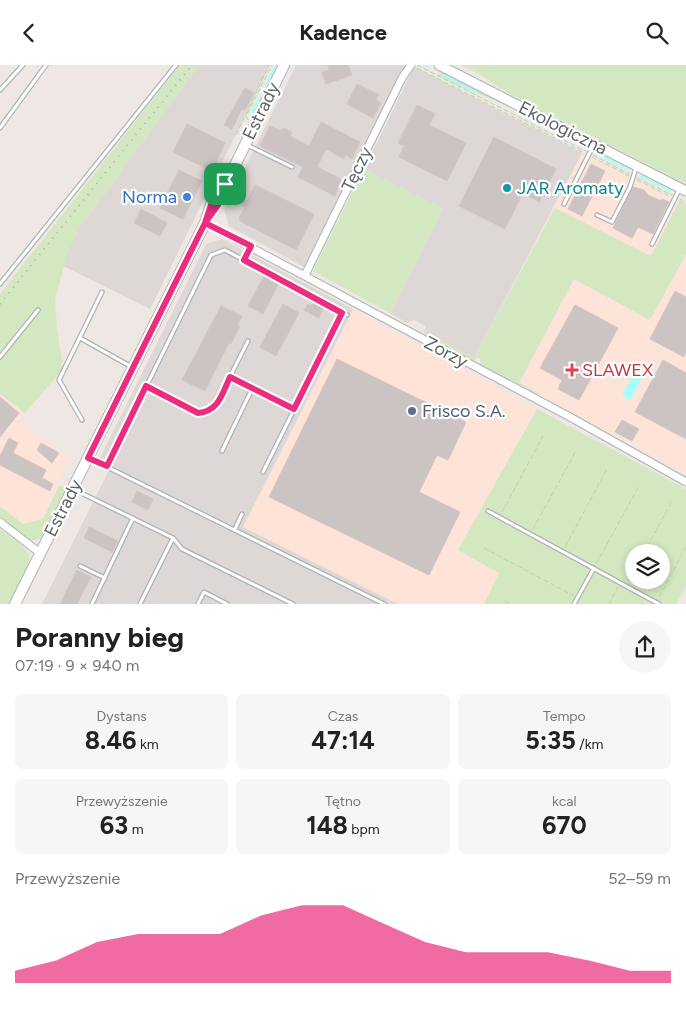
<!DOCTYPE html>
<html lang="pl">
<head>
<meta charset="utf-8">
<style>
  :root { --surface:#fff; --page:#f6f6f6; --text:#222; --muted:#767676; --accent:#eb2d7e }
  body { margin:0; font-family:Figtree,sans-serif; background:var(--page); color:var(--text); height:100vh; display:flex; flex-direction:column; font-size:19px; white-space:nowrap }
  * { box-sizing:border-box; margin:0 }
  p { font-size:16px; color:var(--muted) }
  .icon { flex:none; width:28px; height:28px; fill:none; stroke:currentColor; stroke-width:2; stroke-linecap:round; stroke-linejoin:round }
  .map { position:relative; height:539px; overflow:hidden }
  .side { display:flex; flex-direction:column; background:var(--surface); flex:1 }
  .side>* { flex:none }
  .fabs { position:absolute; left:625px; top:479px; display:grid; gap:10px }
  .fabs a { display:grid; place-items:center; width:45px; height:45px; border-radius:50%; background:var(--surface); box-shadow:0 2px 8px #0003; font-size:25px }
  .pin { position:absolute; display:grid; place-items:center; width:42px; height:42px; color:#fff; margin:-21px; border-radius:10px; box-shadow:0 2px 8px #0006 }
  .round { display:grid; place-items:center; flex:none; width:52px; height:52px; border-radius:26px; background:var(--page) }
  .overview { display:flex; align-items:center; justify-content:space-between; height:85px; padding:0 15px }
  h1 { font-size:28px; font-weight:700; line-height:38px }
  .metrics { display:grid; grid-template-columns:repeat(3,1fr); gap:8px; height:85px; padding:5px 15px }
  .metrics div { display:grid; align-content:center; border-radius:8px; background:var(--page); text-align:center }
  .metrics b { font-size:25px; font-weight:700 }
  .metrics small { font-size:14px; font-weight:400 }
  .metrics p { font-size:14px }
  .chart { height:140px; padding:10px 15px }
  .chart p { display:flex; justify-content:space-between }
  .chart svg { width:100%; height:90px; margin-top:5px; fill:var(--accent); opacity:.7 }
  header { display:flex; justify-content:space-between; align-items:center; height:65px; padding:0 15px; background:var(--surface); font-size:22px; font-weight:700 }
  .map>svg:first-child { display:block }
</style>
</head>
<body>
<header><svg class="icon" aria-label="back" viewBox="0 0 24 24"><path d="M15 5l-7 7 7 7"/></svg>Kadence<svg class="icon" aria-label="search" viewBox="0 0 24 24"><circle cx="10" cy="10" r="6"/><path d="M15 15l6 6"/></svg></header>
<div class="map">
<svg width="686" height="539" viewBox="0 0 686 539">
  <rect width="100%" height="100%" fill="#efe7e4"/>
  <g fill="#fee3d9">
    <path d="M582,88L679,137L651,191L555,143Z"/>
    <path d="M80,161L69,183L55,234V314L19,355L67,392L65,401L60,412L62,414L44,454L23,459L0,441V260Z"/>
    <path d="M686,189V409L519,318L574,214L650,255Z"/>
    <path d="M353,244L537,344L458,485L499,508L484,539H398L242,462Z"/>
  </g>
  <g fill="#ddd8d6">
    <path d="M199,0H270L150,244L63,201L69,183L80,161L107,126Z"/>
    <path d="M296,0H406L304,202L229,161L224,145Z"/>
    <path d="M414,2L582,88L474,293L427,268L425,261L414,255L407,258L390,248L443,144L364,104Z"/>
    <path d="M222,174L353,244L243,462L398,539H42L108,407L96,401L206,179Z"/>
  </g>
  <g fill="#d3e7c0" fill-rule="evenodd">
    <path d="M180,0H199L107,126L80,161L69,183L55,234L57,263L63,304L25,348L0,329V229Z"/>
    <path d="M461,0H686V119L508,28L483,11Z"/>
    <path d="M441,8L495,33L494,35L468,25L438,10Z"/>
    <path d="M364,104L443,144L390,248L313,206Z"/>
    <path d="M679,137L686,141V189L650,255L574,214L519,318L540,329L538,330L480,301L481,294L477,293L473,297L424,269L425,261L427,268L474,293L555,143L651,191Z"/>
    <path d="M537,344L686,424V522L676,539H484L499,508L458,485ZM634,488H661V515H634Z"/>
    <path d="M59,421H62L66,424L46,468L39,474L30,476L0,453V441L23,459L43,454Z"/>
    <path d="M0,464C9,471 22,479 28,488C35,498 16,528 11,539H0Z"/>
  </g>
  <path fill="#a4fff9" d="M635,307L643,311L630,335L622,330Z"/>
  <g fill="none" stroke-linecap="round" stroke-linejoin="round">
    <g stroke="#a4fff9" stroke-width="2">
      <path d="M424,0L429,3"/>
      <path d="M443,10L476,27"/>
      <path d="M266,20L276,0"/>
      <path d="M281,21L282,16"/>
      <path d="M251,50L260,33"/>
      <path d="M242,67L245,61"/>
      <path d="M557,68L569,74"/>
      <path d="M582,80L585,82"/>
      <path d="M594,87L628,104"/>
      <path d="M641,111L670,125"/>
    </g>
  </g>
  <g fill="#ccc4c3" stroke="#d4c5c2">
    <path d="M328,0H348L352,10L326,19L322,7L329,5Z"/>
    <path d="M357,19L379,30L376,35L381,38L373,53L347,39Z"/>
    <path d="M245,23L254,28L245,45L242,44L232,64L224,60Z"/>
    <path d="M417,40L435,49L429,60L466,78L447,116L399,92L404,81L398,78Z"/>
    <path d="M321,57L360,77L352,94L346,90L344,94L326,84L317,102L341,114L335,131L298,112L303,102L260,81L270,61L281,66L283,63L292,67L290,71L309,81Z"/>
    <path d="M187,59L225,78L212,106L173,87Z"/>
    <path d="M494,72L556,104L539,137L523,128L505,164L459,141Z"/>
    <path d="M591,99L605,106L582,151L568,144Z"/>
    <path d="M179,105L202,116L183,154L160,143Z"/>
    <path d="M255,120L314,149L296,185L240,156L239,153L245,142L242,141L245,135L247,136Z"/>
    <path d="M633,122L644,125L648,130L661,136L662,134L669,137L653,169L638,162L632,173L613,163Z"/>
    <path d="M141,144L167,158L160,171L134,158Z"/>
    <path d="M264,211L279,218L263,249L248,241Z"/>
    <path d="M675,226L686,232V287L684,292L650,274Z"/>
    <path d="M313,237L323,242L319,253L304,245L308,239L311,241Z"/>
    <path d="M283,239L299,248L276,291L260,282Z"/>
    <path d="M575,240L618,263L579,335L558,324L562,315L540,303Z"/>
    <path d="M221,241L242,251L237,260L240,261L231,279L229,278L205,326L182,315Z"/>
    <path d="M337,294L466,357L448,395L437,390L419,427L460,447L429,510L269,432Z"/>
    <path d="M663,295L686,308V374L635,347Z"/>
    <path d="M0,332L19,348L0,372Z"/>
    <path d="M622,355L639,364L632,376L615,367Z"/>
    <path d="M9,373L18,378L13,388L46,405L42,413L53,419L50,426L0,400V391Z"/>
    <path d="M41,378L59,388L52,398L37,385Z"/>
    <path d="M137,426L153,434L148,445L132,437Z"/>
    <path d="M89,462L118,476L112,487L84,473Z"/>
    <path d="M77,505L91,512L77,539H60Z"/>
  </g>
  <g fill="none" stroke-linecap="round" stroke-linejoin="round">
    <g stroke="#adb3b4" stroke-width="5.5">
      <g id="service">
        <path d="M0,25L23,0"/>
        <path d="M0,63L46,0"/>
        <path d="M247,80L292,102"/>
        <path d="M564,139L594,79"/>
        <path d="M597,150L612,157L630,122L636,103"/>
        <path d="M652,179L680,123"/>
        <path d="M244,195L251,182"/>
        <path d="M0,219L176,0"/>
        <path d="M80,273L130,301"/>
        <path d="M0,292L38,245"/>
        <path d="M230,312L294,345"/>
        <path d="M146,321L198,348L208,347L214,343L248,276"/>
        <path d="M82,355L59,315L102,227"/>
        <path d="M222,386L252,324"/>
        <path d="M89,393L384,539"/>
        <path d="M107,401L211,190L225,185L347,250"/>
        <path d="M263,407L342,248"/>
        <path d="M73,424L173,473L182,484L293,539"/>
        <path d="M488,446L659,539"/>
        <path d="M235,464L242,449"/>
        <path d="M80,501L105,513"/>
        <path d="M92,539L133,453"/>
        <path d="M140,539L173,473"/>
        <path d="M198,539L204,527L227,539"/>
        <path d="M574,539L594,503"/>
      </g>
    </g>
    <g stroke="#adb3b4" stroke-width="9">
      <g id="minor">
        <path d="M205,158L570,352L686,417"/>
        <path d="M305,210L402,13L411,0"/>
        <path d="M0,457L40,488"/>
      </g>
    </g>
    <g stroke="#adb3b4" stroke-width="11">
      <path id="tertiary" d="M439,0L686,126"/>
    </g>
    <g stroke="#aeb6b7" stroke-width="12">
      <g id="secondary">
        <path d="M223,125L284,0"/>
        <path d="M15,539L205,158L212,137L225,119"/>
      </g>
    </g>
    <g stroke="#b0d9a3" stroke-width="1" stroke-dasharray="5 2.5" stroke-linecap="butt">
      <path d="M417,0L585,86"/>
      <path d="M417,3L584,88"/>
      <path d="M248,55L246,51L272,0"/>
      <path d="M236,70L269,0"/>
      <path d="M593,90L629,109"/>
      <path d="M592,92L629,111"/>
      <path d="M637,113L672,130"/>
      <path d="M637,115L669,131"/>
      <path d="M680,134L686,138"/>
      <path d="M679,136L686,140"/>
      <path d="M502,447L543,371"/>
      <path d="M533,464L576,386"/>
      <path d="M565,482L607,404"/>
      <path d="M484,483L574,531"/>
      <path d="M644,488L671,438"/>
      <path d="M596,499L639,421"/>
      <path d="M628,516L634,506"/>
      <path d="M659,532L686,482"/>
      <path d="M505,536L511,539"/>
      <path d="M609,539L618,522"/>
    </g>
    <use href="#service" stroke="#fff" stroke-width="3"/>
    <use href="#minor" stroke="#fff" stroke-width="7"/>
    <use href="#tertiary" stroke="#fff" stroke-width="9"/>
    <use href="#secondary" stroke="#fff" stroke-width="10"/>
    <path stroke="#b1b2b3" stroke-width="2" stroke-dasharray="1 6" stroke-linecap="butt" d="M0,239L192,0"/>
  </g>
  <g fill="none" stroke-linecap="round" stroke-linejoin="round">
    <g stroke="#fff" stroke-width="10">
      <path id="route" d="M225,119L212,137L205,158L88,393L107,401L146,321L198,348C219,346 222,329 230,312L294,344L342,248L244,195L251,181L205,158L218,140L225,119"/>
    </g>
    <use href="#route" stroke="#eb2d7e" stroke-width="6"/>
  </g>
  <circle fill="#0f9aa8" stroke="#fff" stroke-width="2" cx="507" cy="123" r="5"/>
  <circle fill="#3f7fe0" stroke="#fff" stroke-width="2" cx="187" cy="132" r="5"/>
  <path fill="#e0444e" stroke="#fff" stroke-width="2" d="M569.5 297.5h5v5h5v5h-5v5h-5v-5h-5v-5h5z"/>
  <circle fill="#5c6f8a" stroke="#fff" stroke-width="2" cx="412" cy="346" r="5"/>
  <g text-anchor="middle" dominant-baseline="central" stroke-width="4.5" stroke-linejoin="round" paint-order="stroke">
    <g font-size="18" fill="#5c6465" stroke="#fff">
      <text transform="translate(261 46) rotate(-64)">Estrady</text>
      <text transform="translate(563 63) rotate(27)">Ekologiczna</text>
      <text transform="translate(357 104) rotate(-64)">Tęczy</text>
      <text transform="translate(446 287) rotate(28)">Zorzy</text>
      <text transform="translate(63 443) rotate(-63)">Estrady</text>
    </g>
    <g font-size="18" fill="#0d838f" stroke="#fff" text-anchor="start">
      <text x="517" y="123">JAR Aromaty</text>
    </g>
    <g font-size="18" fill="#366cbe" stroke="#fff" text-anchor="end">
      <text x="177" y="132">Norma</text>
    </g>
    <g font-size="18" fill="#be3a42" stroke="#fff" text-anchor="start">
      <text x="582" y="305">SLAWEX</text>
    </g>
    <g font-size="18" fill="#4e5e75" stroke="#fff" text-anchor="start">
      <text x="422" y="346">Frisco S.A.</text>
    </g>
  </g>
</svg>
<div class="fabs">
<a><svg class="icon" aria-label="layers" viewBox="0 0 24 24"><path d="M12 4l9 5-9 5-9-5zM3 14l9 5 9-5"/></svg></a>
</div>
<div class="pin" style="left:225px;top:119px;background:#1e9e55"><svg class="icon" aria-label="arrive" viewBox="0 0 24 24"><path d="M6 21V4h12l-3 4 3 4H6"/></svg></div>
</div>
<section class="side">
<div class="overview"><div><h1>Poranny bieg</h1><p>07:19 · 9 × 940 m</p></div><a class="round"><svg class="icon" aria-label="share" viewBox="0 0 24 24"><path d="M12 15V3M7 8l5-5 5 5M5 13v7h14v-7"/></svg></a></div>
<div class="metrics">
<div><p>Dystans</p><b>8.46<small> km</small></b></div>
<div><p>Czas</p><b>47:14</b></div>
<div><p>Tempo</p><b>5:35<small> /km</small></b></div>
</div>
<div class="metrics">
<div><p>Przewyższenie</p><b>63<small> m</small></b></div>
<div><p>Tętno</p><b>148<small> bpm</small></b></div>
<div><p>kcal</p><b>670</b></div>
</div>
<div class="chart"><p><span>Przewyższenie</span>52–59 m</p>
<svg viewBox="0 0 160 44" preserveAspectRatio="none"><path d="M0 44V38L10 33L20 24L30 20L40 20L50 20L60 11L70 6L80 6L90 15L100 24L110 29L120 29L130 29L140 33L150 38L160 38V44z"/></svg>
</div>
</section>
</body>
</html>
